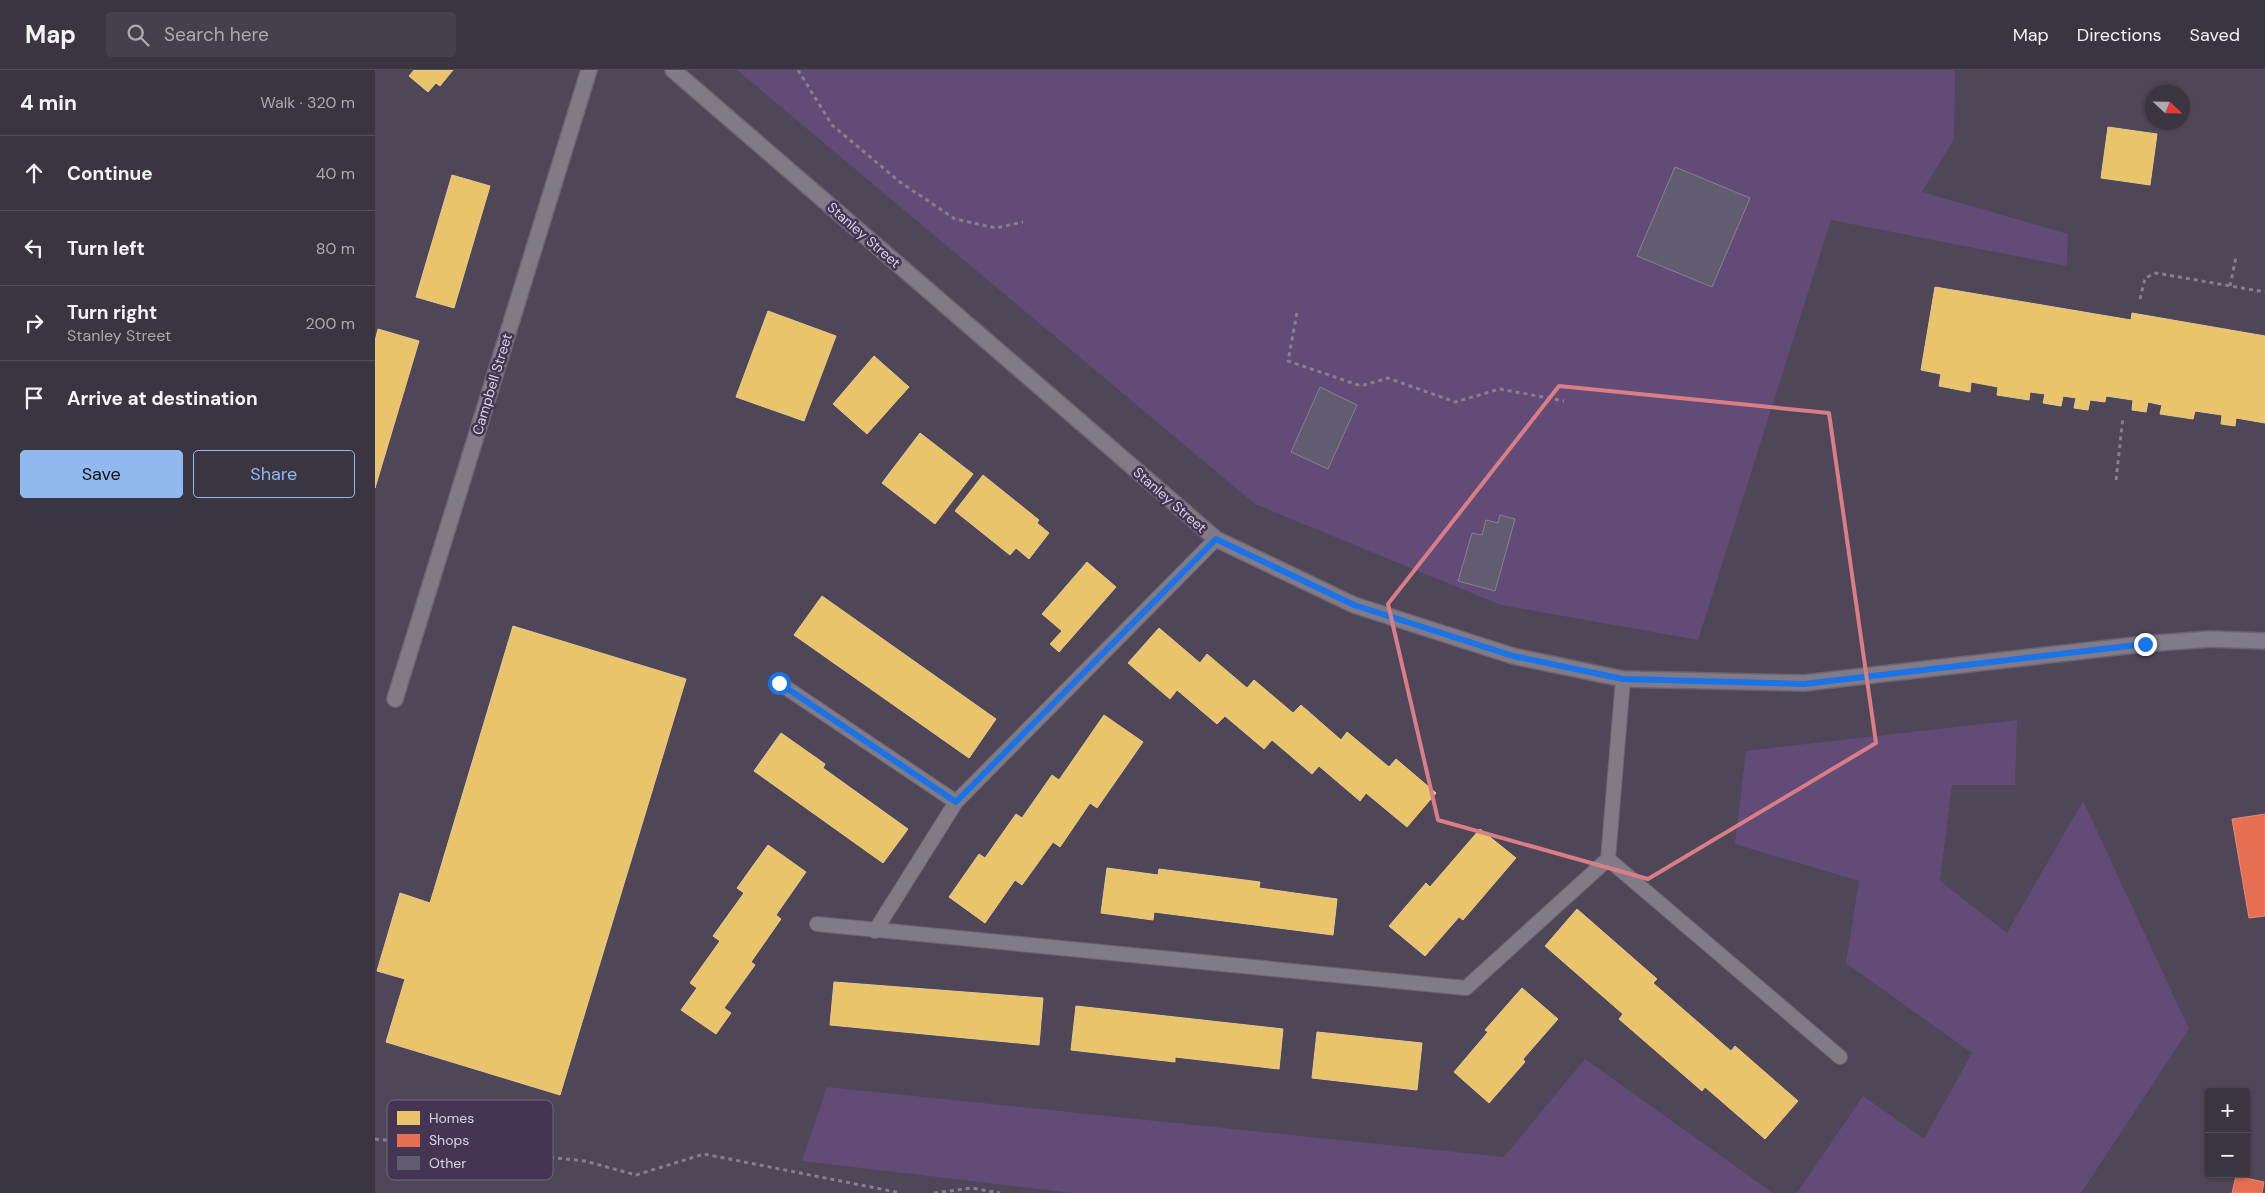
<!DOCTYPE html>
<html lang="en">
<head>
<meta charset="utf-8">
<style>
	body { margin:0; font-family:"DM Sans",sans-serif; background:#463f4c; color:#f1f3f6 }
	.controls { position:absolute; right:15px; bottom:15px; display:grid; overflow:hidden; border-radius:5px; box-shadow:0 1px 4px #0004 }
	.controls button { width:45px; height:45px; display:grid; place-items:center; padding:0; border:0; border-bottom:1px solid #544f5a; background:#3b3441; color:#f1f3f6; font:25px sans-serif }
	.compass { position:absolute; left:1770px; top:15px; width:45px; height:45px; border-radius:50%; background:#3b3441; box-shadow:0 1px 4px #0004; rotate:112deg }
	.stop { position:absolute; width:15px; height:15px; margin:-11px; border:4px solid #1a73e8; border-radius:50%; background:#fff }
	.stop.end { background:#1a73e8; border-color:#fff; box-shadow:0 1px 5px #0008 }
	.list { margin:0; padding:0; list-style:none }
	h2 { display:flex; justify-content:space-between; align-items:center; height:65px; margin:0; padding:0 20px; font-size:21px }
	h2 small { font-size:16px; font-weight:400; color:#acaab1 }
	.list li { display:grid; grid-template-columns:32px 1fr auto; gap:15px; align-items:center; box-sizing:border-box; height:75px; padding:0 20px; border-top:1px solid #544f5a }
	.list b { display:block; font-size:19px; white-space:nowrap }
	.list p { margin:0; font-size:16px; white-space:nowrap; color:#acaab1 }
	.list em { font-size:16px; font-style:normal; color:#acaab1 }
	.actions { display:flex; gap:10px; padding:15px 20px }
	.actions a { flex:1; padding:11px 0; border:1px solid #90b9f0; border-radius:5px; text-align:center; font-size:18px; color:#90b9f0 }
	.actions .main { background:#90b9f0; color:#111 }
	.icon { flex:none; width:28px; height:28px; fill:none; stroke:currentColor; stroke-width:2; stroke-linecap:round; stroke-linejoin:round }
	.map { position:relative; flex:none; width:1890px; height:1123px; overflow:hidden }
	header { display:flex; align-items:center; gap:30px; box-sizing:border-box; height:70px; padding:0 25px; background:#3b3441; border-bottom:1px solid #544f5a }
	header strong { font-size:24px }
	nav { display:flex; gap:28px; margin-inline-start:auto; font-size:18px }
	.search { width:350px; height:45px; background:#463f4c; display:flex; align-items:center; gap:12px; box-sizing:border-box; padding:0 18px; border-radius:5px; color:#acaab1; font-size:19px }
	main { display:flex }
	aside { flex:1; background:#3b3441 }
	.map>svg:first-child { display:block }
	.green { fill:#624c77 }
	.homes { fill:#e9c46a; stroke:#e5c98f }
	.shops { fill:#e76f51; stroke:#e48d7d }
	.building { fill:#625c70; stroke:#878291 }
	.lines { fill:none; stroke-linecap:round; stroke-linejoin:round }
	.lane-casing { stroke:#6c6473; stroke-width:16 }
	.street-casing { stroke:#6c6473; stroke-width:18 }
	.secondary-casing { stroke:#6c6473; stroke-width:18 }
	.path { stroke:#85808c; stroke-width:3; stroke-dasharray:4 4; stroke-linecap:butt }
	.lane { stroke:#817b87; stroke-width:14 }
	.street { stroke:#817b87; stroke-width:15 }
	.secondary { stroke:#817b87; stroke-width:15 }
	.route { stroke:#1a73e8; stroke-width:6 }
	.marked { fill:none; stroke:#d97e86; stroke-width:4; stroke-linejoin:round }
	.labels { text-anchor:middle; stroke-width:5; stroke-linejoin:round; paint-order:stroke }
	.street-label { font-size:14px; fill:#dcd4e5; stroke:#443652 }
	.key { fill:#443652; stroke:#72657e; stroke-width:1 }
	.key-label { font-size:14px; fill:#dcd4e5 }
</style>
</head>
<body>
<header>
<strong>Map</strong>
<div class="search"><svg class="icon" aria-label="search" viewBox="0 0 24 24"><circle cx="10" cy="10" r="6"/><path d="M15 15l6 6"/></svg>Search here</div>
<nav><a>Map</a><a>Directions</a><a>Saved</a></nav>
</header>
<main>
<aside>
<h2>4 min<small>Walk · 320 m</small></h2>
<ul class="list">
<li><svg class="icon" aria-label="ahead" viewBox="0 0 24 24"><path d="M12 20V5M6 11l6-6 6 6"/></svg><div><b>Continue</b></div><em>40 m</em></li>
<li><svg class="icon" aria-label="left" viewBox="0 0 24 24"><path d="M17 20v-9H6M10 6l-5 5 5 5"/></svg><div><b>Turn left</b></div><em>80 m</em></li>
<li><svg class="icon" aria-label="right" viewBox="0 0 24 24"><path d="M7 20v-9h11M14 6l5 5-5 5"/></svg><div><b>Turn right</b><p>Stanley Street</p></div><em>200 m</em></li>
<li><svg class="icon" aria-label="arrive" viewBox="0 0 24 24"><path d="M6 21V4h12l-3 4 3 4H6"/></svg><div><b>Arrive at destination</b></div></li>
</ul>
<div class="actions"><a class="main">Save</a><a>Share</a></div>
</aside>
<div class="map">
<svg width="1890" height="1123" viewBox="0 0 1890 1123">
	<rect width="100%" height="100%" fill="#4f4657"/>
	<!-- green -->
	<path class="green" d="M362 0H1580L1579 69 1547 122 1693 164 1692 196 1456 150 1323 570 1126 535 880 434Z
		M1642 650 1640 715H1577L1565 811 1632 863 1708 731 1814 959 1706 1123H1422L1488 1026 1549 1069 1597 983 1471 893 1484 811 1360 774 1371 681Z
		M1210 989 1398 1123H697L427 1091 452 1017 1129 1087Z"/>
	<!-- homes -->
	<path class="homes" d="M39 0H78L65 16 61 13 53 22 34 6Z
		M1733 57 1782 64 1775 115 1726 108Z
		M77 105 115 116 79 238 41 227Z
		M1560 217 1756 250 1757 243 1890 266V353L1861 348 1860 356 1846 354 1847 345 1820 341 1818 349 1785 344 1787 335 1773 332 1771 342 1757 340 1758 330 1731 326 1730 332 1715 330 1713 340 1699 338 1701 328 1688 326 1686 336 1668 333 1670 324 1655 322 1654 330 1622 325 1623 317 1596 312 1595 322 1564 316 1566 304 1546 300Z
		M393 241 461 266 429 351 361 327Z
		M3 259 44 271 0 418V271Z
		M499 286 534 317 492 364 458 334Z
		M545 363 598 404 560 454 507 413Z
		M608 405 664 450 662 453 674 463 654 489 641 478 635 485 580 441Z
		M712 492 741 517 684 582 675 574 687 561 667 544Z
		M447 526 621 649 594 688 419 565Z
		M138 556 311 609 185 1025 11 972 30 909 2 901 25 823 55 833Z
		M784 558 825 593 832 584 872 618 879 610 918 643 926 635 966 670 972 662 1014 697 1021 689 1061 723 1032 757 991 723 985 731 944 696 937 704 897 670 889 679 850 646 842 654 802 620 795 629 753 593Z
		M729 645 768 672 722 738 715 733 685 777 678 772 647 815 640 810 610 853 574 827 604 784 610 788 641 744 647 748 677 705 684 710Z
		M406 663 450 694 448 698 533 759 508 793 379 701Z
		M1105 759 1141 788 1088 850 1084 847 1050 886 1014 856 1051 813 1055 817Z
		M393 775 431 802 401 845 406 849 376 892 380 895 349 938 356 943 341 964 306 940 322 918 315 913 345 871 338 866 369 823 362 818Z
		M732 798 783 805 784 799 885 812 884 818 962 829 958 865 779 842 778 850 726 843Z
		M1202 839 1282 909 1278 913 1356 981 1360 976 1423 1031 1390 1069 1330 1017 1327 1021 1244 949 1248 944 1170 876Z
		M459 912 668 928 664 975 455 955Z
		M1147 918 1183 949 1148 989 1150 992 1114 1033 1079 1002 1113 962 1110 960Z
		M701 936 908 959 904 999 800 987V992L696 980Z
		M942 962 1047 973 1042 1020 937 1008Z"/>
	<!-- shops -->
	<path class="shops" d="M1890 744V846L1874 848 1857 749Z
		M1861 1106 1889 1112 1887 1123H1857Z"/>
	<!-- building -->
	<path class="building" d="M1300 97 1375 128 1337 217 1262 186Z
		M945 317 982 335 953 399 916 382Z
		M1125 445 1140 449 1120 521 1083 511 1097 463 1107 465 1111 450 1123 453Z"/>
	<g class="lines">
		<!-- lane casing -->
		<g class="lane-casing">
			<path id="lane" d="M404 613 581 732
				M1233 789 1465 987
				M442 854 1091 918 1233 789 1248 609
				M500 861 581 732 841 469"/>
		</g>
		<!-- street casing -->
		<g class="street-casing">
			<path id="street" d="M20 629 214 0"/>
		</g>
		<!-- secondary casing -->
		<g class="secondary-casing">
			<path id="secondary" d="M298 0 841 469 979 535 1138 586 1248 609 1429 613 1769 574 1835 569 1890 571"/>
		</g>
		<!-- path -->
		<path class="path" d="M423 0 457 55 525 112 580 149 621 158 648 152
			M1855 216 1861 187
			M1765 229 1770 208 1781 203 1890 222
			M922 243 913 291 986 316 1013 308 1080 332 1125 319 1189 331
			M1741 410 1748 347
			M0 1069 210 1091 261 1105 329 1084 526 1123
			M559 1123 597 1118 625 1123"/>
		<!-- lane -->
		<use href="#lane" class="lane"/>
		<!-- street -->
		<use href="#street" class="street"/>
		<!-- secondary -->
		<use href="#secondary" class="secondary"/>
	</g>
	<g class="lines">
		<!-- route -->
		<path class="route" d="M404 613 581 732 841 469 979 535 1138 586 1248 609 1429 614 1770 574"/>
	</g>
	<!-- marked area -->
	<path class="marked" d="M1184 316 1454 343 1501 673 1273 809 1063 750 1013 534Z"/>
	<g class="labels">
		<!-- street labels -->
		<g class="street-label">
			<text transform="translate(489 165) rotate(41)" y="5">Stanley Street</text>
			<text transform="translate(117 314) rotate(-73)" y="5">Campbell Street</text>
			<text transform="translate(795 430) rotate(41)" y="5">Stanley Street</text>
		</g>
	</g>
	<!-- legend -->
	<rect x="12" y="1030" width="166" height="80" rx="8" class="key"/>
	<rect x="22" y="1041" width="23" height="14" fill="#e9c46a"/>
	<rect x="22" y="1064" width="23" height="13" fill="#e76f51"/>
	<rect x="22" y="1086" width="23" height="14" fill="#625c70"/>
	<g class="key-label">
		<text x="54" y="1053">Homes</text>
		<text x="54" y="1075">Shops</text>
		<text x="54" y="1098">Other</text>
	</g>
</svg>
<div class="controls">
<button>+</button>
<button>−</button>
</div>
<svg class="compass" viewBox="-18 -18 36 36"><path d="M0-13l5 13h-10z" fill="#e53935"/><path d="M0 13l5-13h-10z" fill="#acaab1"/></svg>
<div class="stop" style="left:404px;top:613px"></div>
<div class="stop end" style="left:1770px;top:574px"></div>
</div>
</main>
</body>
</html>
